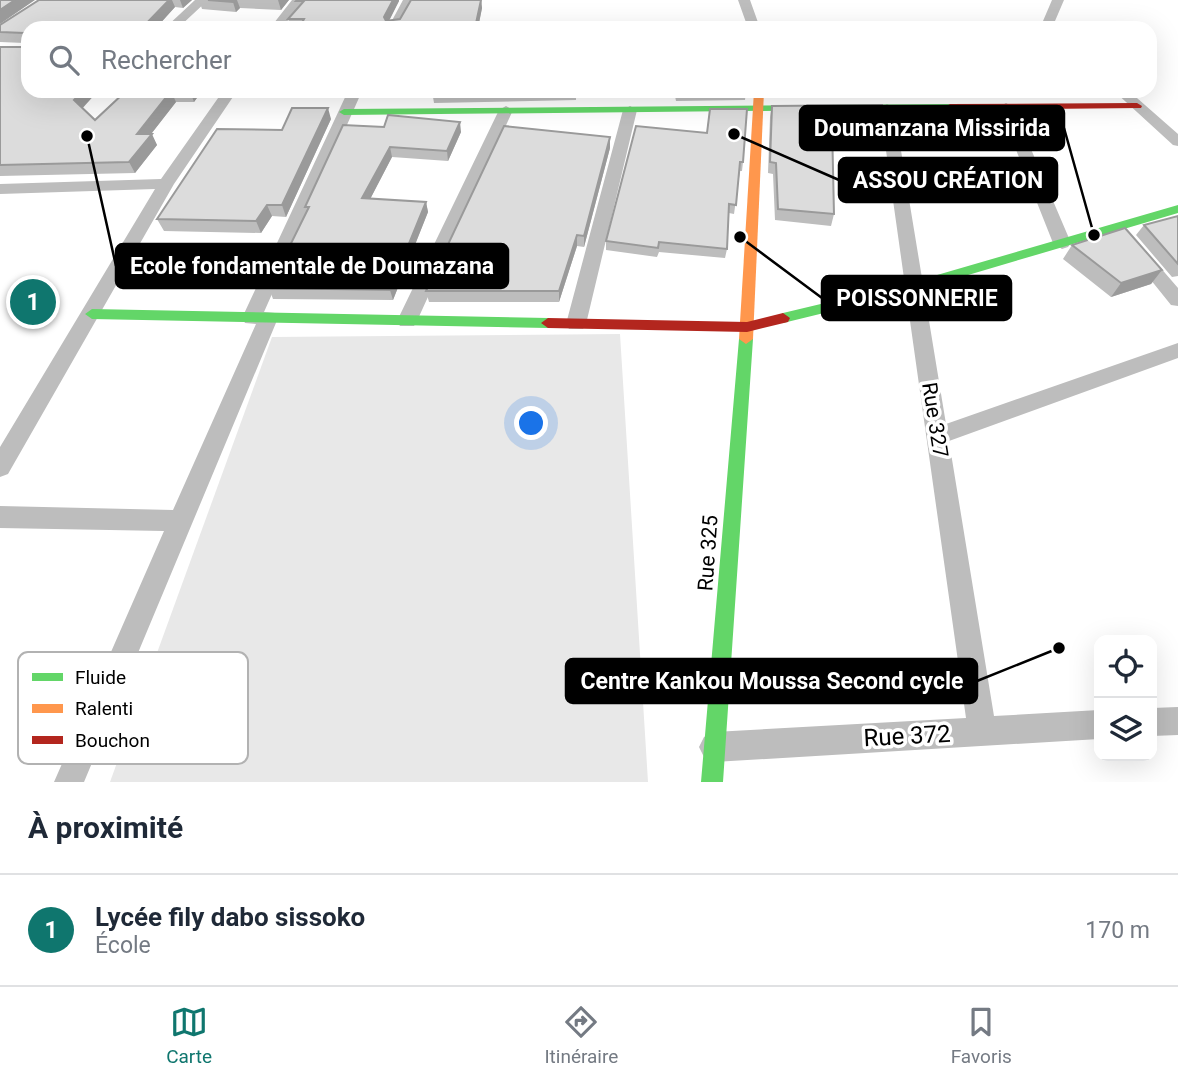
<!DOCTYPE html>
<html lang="fr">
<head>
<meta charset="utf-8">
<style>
	body { margin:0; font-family:Roboto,sans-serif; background:#f6f6f7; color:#1f2937 }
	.controls { position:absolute; right:21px; bottom:21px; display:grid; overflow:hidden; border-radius:14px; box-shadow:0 7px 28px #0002 }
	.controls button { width:63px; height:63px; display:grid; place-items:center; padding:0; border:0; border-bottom:2px solid #e0e1e3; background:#fff; color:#1f2937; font:35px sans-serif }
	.you { position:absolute; left:532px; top:424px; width:24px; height:24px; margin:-18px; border:5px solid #fff; border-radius:50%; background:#1a73e8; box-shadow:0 0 0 10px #1a73e833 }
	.badge { display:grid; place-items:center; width:46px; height:46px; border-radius:50%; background:#0f766e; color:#fff; font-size:23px; font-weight:700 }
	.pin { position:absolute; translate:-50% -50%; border:4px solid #fff; box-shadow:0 2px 7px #0006 }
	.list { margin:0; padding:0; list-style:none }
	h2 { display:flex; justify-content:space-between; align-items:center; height:91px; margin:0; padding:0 28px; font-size:30px }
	h2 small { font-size:23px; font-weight:400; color:#747a83 }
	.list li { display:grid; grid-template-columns:46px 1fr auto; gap:21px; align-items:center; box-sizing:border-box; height:112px; padding:0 28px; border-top:2px solid #e0e1e3 }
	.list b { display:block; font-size:26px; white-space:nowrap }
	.list p { margin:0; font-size:23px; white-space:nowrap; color:#747a83 }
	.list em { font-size:23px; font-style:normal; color:#747a83 }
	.icon { flex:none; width:38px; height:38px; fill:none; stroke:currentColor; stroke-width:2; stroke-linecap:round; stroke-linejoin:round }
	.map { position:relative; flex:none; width:1178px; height:782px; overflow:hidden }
	.search { position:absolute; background:#fff; box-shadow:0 7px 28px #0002; left:21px; right:21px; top:21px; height:77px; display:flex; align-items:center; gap:18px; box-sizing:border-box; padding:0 24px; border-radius:21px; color:#747a83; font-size:26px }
	.sheet { height:203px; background:#fff }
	nav { display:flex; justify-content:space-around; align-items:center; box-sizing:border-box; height:98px; border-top:2px solid #e0e1e3; background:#fff; font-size:19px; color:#747a83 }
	nav a { display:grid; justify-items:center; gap:4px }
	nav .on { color:#0f766e }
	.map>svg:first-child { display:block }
	.green { fill:#e8e8e8 }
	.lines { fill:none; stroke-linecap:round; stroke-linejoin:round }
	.street { fill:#bdbdbd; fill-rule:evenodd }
	.fast { fill:#63d668; fill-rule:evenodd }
	.slow { fill:#ff974d; fill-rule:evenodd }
	.jam { fill:#b3261e; fill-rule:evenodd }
	.wall { fill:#bdbdbd }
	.shaded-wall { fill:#9a9a9a }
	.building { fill:#dcdcdc; stroke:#9a9a9a; stroke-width:2 }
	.labels { text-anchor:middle; stroke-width:7; stroke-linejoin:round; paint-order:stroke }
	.street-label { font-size:21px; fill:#000; stroke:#fff }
	.near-street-label { font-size:24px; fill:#000; stroke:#fff }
	.key { fill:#fff; stroke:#b2b2b2; stroke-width:2 }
	.key-label { font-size:19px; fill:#000 }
	.leader { fill:none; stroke:#000; stroke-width:2.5 }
	.callout-dot { fill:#000; stroke:#fff; stroke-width:2.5 }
	.callout { fill:#000; stroke:#000; stroke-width:2.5 }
	.callout-label { font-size:23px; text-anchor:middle; font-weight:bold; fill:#fff }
</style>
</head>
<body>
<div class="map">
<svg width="1178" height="782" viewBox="0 0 1178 782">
	<rect width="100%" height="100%" fill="#fff"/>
	<!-- green -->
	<path class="green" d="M620 334 648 782H110L272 337Z"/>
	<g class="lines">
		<!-- street -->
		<path class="street" d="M195 0H208L178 28H165Z
			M292 0H304L282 28H270Z
			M403 0H415L400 28H388Z
			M738 0H750L760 28H748Z
			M1052 0H1064L1052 28H1040Z
			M223 91H237L174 184 8 474 0 477V447L155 189 0 194V184L161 179Z
			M348 91H362L264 312 275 313 278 318 84 782H54L164 531 0 528V506L173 510 256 324 245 323 242 318Z
			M1114 91H1129L1178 134V146L1173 145Z
			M1006 103 1013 107 1071 243 1068 247 1062 249 1053 243 999 107Z
			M887 104 894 108 946 424 1178 343V358L949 441 994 716 1099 710V739L714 762 704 757 699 747 704 737 714 732 966 718 880 108Z
			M506 106 513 110 417 321 414 326H400L397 321 499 110Z
			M630 106 637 110 586 324 583 329H569L566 324 623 110Z
			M1140 249 1146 251 1178 288V306L1171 305 1134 259 1131 255Z
			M1178 707V735L1152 736V708Z"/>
		<!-- fast -->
		<path class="fast" d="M950 104 955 107 954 109 344 115 339 112 344 109Z
			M1178 205V213L914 291 783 323 776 318 783 313 913 282Z
			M92 309 548 318 555 323 548 328 92 319 85 314Z
			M746 334 753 339 723 782H701L739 339Z"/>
		<!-- slow -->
		<path class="slow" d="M754 91H764L753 339 746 344 739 339Z"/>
		<!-- jam -->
		<path class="jam" d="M1137 103 1142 106 1141 108 950 110 945 107 950 104Z
			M783 313 790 318 788 322 747 332 548 328 541 323 548 318 747 322Z"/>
	</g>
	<!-- wall -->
	<path class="wall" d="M39 0H192L183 8 175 7 156 28H28L82 108 95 120 126 91H202L194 102H176L151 134 157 145 135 173 0 176V47H22L25 45V43L0 42V25Z
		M199 0H289L281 10 240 8 236 12 202 9Z
		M481 0 482 8 478 28H291L288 19 298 8 296 1H399L389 20 400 19Z
		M432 91H576V100L434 103Z
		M674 91H746L745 100 676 101Z
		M772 106 884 129 881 140 832 136 834 214 831 226 775 220 773 174 768 173 770 117Z
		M901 107 961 123 957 133 930 132 929 134 901 133 898 116Z
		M331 119 286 217 272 216 261 233 164 231 157 219 282 130Z
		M343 125 461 132 448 161 392 157 370 199 426 202 428 212 393 300 273 299 269 288 307 211 305 207Z
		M636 126 743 162 742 171H740L734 214 729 213 727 249 725 258 659 252 657 257 606 250V241Z
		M610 137V148L584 247 577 246 559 302H429L426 291Z
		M1178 216V276L1172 277 1136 235 1144 225Z
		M1072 245 1162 270 1151 284 1111 297 1063 259Z"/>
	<!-- shaded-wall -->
	<path class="shaded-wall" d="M15 0H35L0 24V10Z
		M169 0H172L175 7 156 28H142Z
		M180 0H192L183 8Z
		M235 0H237L240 8 236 12 233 2Z
		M278 0H289L281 10Z
		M393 0H399V1L386 27 384 17Z
		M481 0 482 8 478 28H475Z
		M83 91H98L80 111 74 100Z
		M171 91 176 102 148 138 152 134 157 145 135 173 129 162 137 134Z
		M190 91H202L194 102Z
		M328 108 331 119 286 217 282 205Z
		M460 122 461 132 448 161 447 151Z
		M610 137V148L584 247V236Z
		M390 147 392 157 365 209 362 198Z
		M426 202 428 212 393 300 390 290Z
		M267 205 272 216 261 233 256 221Z
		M577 235V246L559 302V291Z
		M1162 270 1151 284 1111 297 1121 283Z"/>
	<!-- building -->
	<path class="building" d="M0 0H15L0 10Z
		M39 0H169L142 28H28V91H83L74 100 95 120 126 91H190H171L137 134H152L129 162 0 165V47H22L25 45 24 33 0 32V25Z
		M208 0H235L233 2Z
		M297 0H393L384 17 386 21 400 19 411 0H481L475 28H299L304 19H288L304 1H296Z
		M432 91H510L432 92Z
		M676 91H746L676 92Z
		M882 105 884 129 832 124 834 214 778 209 776 163 770 162 772 106Z
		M953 106 961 123 931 122 932 125 904 124 901 107Z
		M292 108H328L282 205H267L256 221 157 219 217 129 282 130Z
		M710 109H747L743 162H740L736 205 729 204 727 249 659 242 658 248 606 241 636 126 707 133Z
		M388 115 460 122 447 151 390 147 362 198 426 202 390 290 269 288 309 207H305L343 125 384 127Z
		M504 126 610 137 584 236 577 235 559 291H426Z
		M1178 216V264L1144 225Z
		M1125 228 1162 270 1121 283 1072 245Z"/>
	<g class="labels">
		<!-- street labels -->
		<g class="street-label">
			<text transform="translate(935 420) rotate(81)" y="7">Rue 327</text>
			<text transform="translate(708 553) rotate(-86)" y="7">Rue 325</text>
		</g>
		<!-- near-street labels -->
		<g class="near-street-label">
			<text transform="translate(907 736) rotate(-3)" y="8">Rue 372</text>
		</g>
	</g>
	<!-- legend -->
	<rect x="18" y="652" width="230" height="112" rx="10" class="key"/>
	<rect x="32" y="673" width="31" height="8" fill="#63d668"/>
	<rect x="32" y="704" width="31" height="9" fill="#ff974d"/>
	<rect x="32" y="736" width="31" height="8" fill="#b3261e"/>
	<g class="key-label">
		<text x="75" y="684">Fluide</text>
		<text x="75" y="715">Ralenti</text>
		<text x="75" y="747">Bouchon</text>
	</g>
	<!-- callouts -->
	<path class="leader" d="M1094 235L1064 128M734 134L839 180M87 136L116 266M740 237L822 298M1059 648L977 681"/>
	<g class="callout-dot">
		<circle cx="1094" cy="235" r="7"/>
		<circle cx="734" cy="134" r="7"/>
		<circle cx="87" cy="136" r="7"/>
		<circle cx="740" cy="237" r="7"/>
		<circle cx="1059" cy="648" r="7"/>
	</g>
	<g class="callout">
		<rect x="800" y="106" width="264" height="44" rx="7"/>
		<rect x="839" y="158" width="218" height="44" rx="7"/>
		<rect x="116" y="244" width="392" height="44" rx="7"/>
		<rect x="822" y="276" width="189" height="44" rx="7"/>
		<rect x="566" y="659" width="411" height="44" rx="7"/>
	</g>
	<g class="callout-label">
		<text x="932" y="136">Doumanzana Missirida</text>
		<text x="948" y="188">ASSOU CRÉATION</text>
		<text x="312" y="274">Ecole fondamentale de Doumazana</text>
		<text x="917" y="306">POISSONNERIE</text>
		<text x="772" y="689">Centre Kankou Moussa Second cycle</text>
	</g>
</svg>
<div class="controls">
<button><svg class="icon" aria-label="locate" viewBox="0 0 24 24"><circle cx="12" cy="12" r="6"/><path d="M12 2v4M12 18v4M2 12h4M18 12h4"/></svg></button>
<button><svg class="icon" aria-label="layers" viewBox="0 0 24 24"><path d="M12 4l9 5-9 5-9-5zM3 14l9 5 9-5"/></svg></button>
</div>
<div class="you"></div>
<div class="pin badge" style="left:33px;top:302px">1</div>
<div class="search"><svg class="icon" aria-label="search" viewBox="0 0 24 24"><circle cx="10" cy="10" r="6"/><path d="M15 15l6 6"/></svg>Rechercher</div>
</div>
<section class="sheet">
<h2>À proximité<small></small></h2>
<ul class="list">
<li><span class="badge">1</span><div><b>Lycée fily dabo sissoko</b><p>École</p></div><em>170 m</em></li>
</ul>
</section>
<nav>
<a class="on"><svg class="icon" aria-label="map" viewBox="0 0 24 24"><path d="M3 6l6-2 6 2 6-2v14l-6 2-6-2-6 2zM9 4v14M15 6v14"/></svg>Carte</a>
<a><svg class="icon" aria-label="directions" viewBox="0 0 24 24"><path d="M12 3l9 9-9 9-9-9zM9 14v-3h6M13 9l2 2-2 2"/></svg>Itinéraire</a>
<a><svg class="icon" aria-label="saved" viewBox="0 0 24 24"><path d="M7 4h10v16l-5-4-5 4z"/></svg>Favoris</a>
</nav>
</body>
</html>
